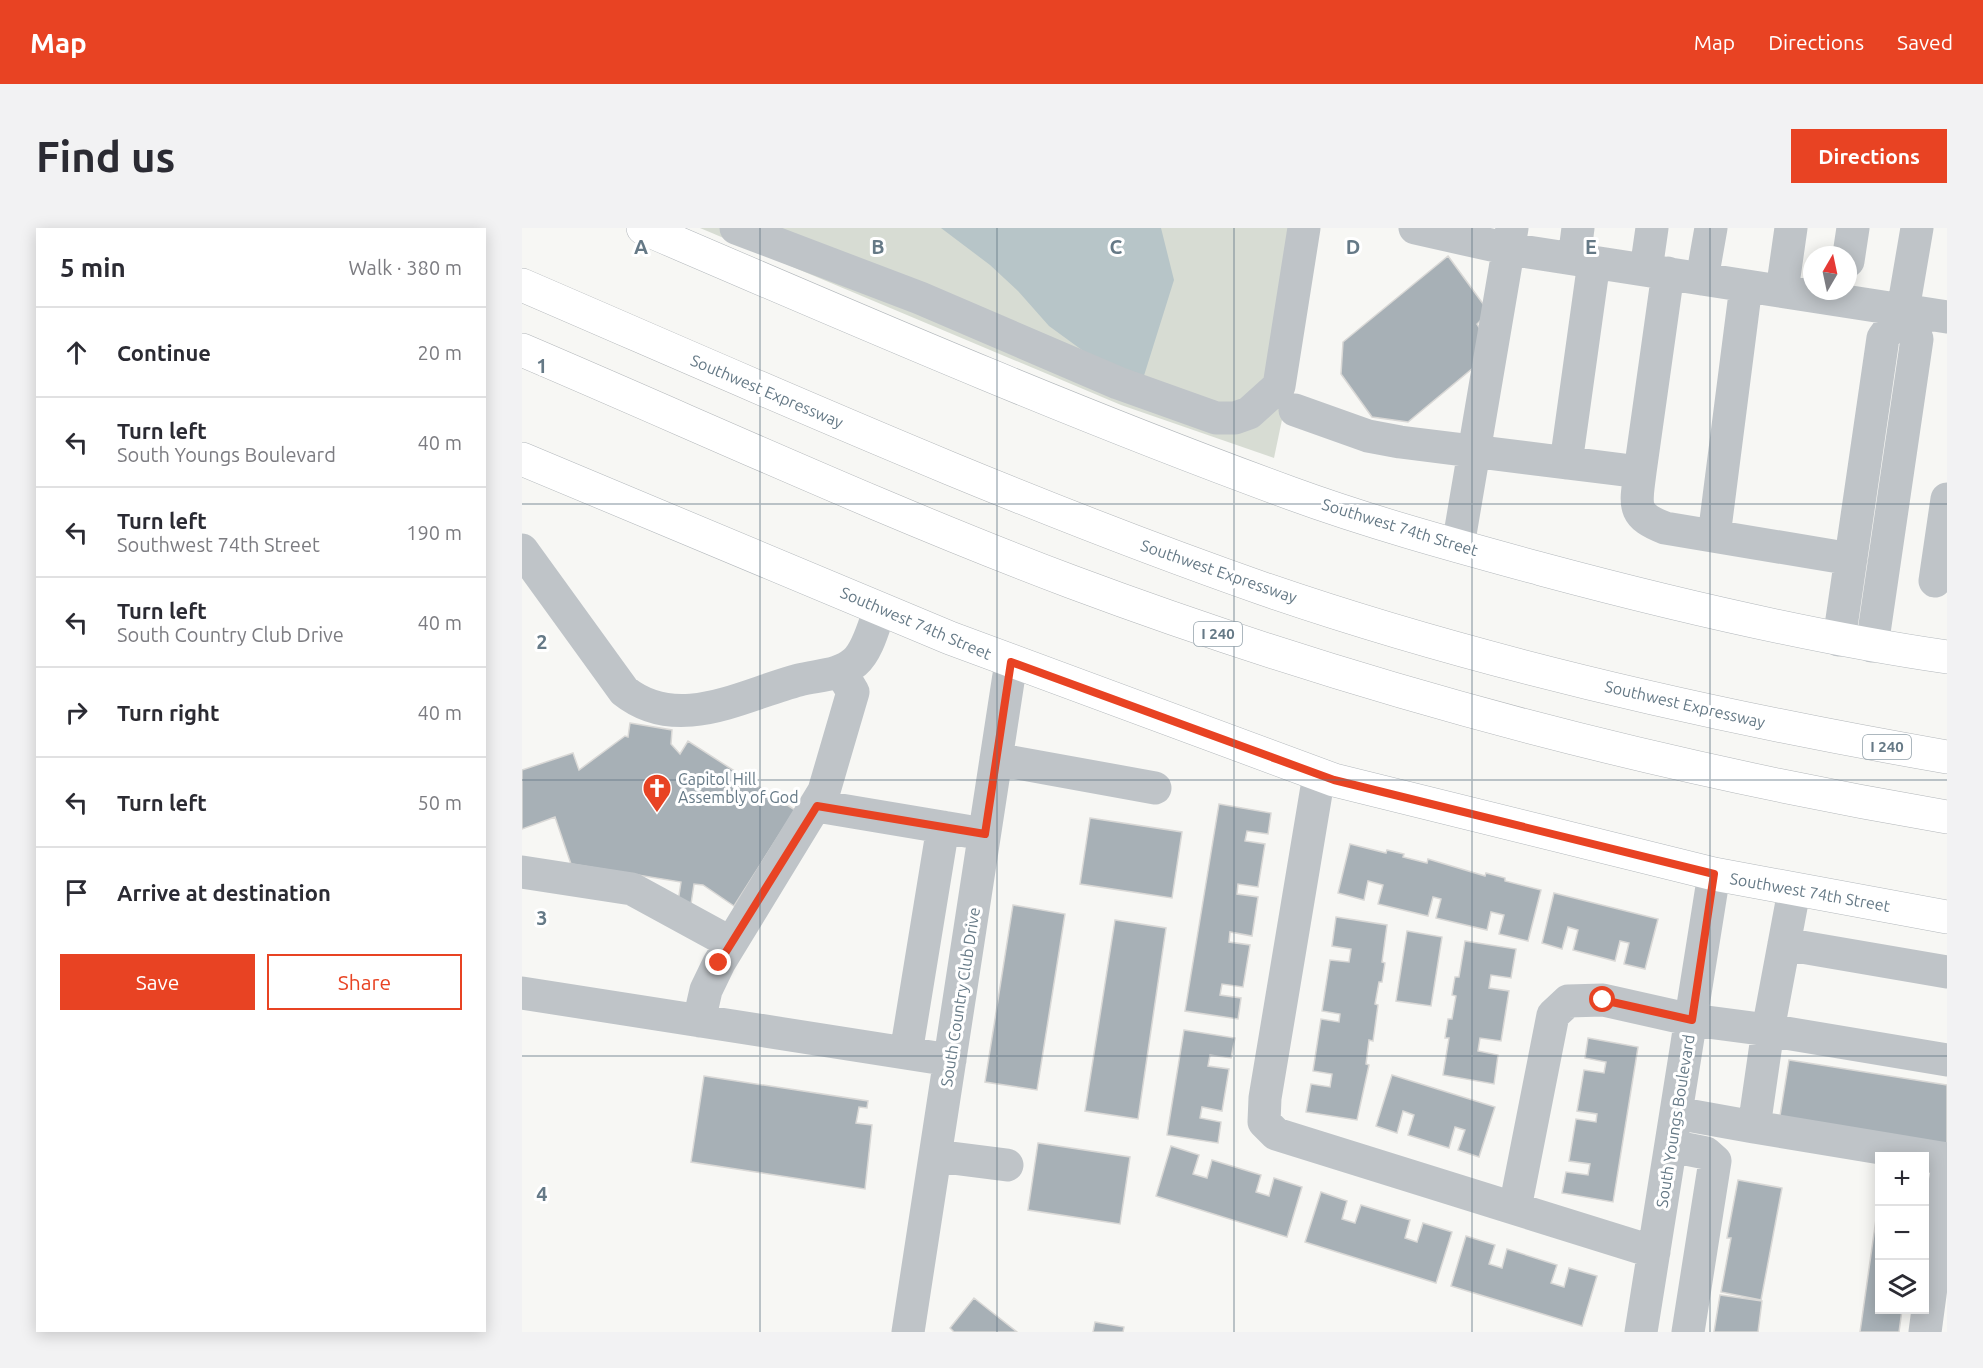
<!DOCTYPE html>
<html lang="en">
<head>
<meta charset="utf-8">
<style>
	body { margin:0; font-family:Ubuntu,sans-serif; background:#f2f2f3; color:#2b2b33 }
	.controls { position:absolute; right:18px; bottom:18px; display:grid; overflow:hidden; border-radius:0px; box-shadow:0 3px 15px #0003 }
	.controls button { width:54px; height:54px; display:grid; place-items:center; padding:0; border:0; border-bottom:2px solid #e1e1e2; background:#fff; color:#2b2b33; font:30px sans-serif }
	.compass { position:absolute; left:1281px; top:18px; width:54px; height:54px; border-radius:50%; background:#fff; box-shadow:0 3px 15px #0003; rotate:9deg }
	.stop { position:absolute; width:18px; height:18px; margin:-14px; border:4px solid #e84323; border-radius:50%; background:#fff }
	.stop.end { background:#e84323; border-color:#fff; box-shadow:0 2px 6px #0008 }
	.list { margin:0; padding:0; list-style:none }
	h2 { display:flex; justify-content:space-between; align-items:center; height:78px; margin:0; padding:0 24px; font-size:26px }
	h2 small { font-size:20px; font-weight:400; color:#7c7c81 }
	.list li { display:grid; grid-template-columns:39px 1fr auto; gap:18px; align-items:center; box-sizing:border-box; height:90px; padding:0 24px; border-top:2px solid #e1e1e2 }
	.list b { display:block; font-size:22px; white-space:nowrap }
	.list p { margin:0; font-size:20px; white-space:nowrap; color:#7c7c81 }
	.list em { font-size:20px; font-style:normal; color:#7c7c81 }
	.actions { display:flex; gap:12px; padding:18px 24px }
	.actions a { flex:1; padding:14px 0; border:2px solid #e84323; border-radius:0px; text-align:center; font-size:21px; color:#e84323 }
	.actions .main { background:#e84323; color:#fff }
	.icon { flex:none; width:33px; height:33px; fill:none; stroke:currentColor; stroke-width:2; stroke-linecap:round; stroke-linejoin:round }
	.map { position:relative; flex:none; width:1425px; height:1104px; overflow:hidden; border-radius:0px }
	header { display:flex; align-items:center; gap:36px; box-sizing:border-box; height:84px; padding:0 30px; background:#e84323; color:#fff }
	header strong { font-size:28px }
	nav { display:flex; gap:33px; margin-inline-start:auto; font-size:21px }
	.intro { display:flex; align-items:center; justify-content:space-between; box-sizing:border-box; height:144px; padding:0 36px }
	h1 { margin:0; font-size:42px }
	.button { padding:15px 27px; border-radius:0px; background:#e84323; color:#fff; font-size:21px; font-weight:700 }
	main { display:flex; gap:36px; padding:0 36px }
	aside { flex:1; background:#fff; border-radius:0px; box-shadow:0 3px 15px #0003 }
	.map>svg:first-child { display:block }
	.green { fill:#d7dcd3 }
	.water { fill:#b7c5c8 }
	.building { fill:#a7b0b6; stroke:#d9d8d6; stroke-width:1.5 }
	.lines { fill:none; stroke-linecap:round; stroke-linejoin:round }
	.major-casing { stroke:#b3b8bc; stroke-width:34 }
	.highway-casing { stroke:#b3b7ba; stroke-width:34 }
	.minor { stroke:#bfc4c8; stroke-width:33 }
	.major { stroke:#fff; stroke-width:33 }
	.highway { stroke:#fff; stroke-width:33 }
	.route { stroke:#e84323; stroke-width:8 }
	.grid { fill:none; stroke:#657986; stroke-width:1.5; stroke-opacity:0.55 }
	.labels { text-anchor:middle; stroke-width:6; stroke-linejoin:round; paint-order:stroke }
	.shield { fill:#fff; stroke:#93a1aa; stroke-width:1.5 }
	.shield-label { font-size:15px; font-weight:bold; fill:#657986 }
	.street-label { font-size:16px; fill:#657986; stroke:#fff }
	.poi-label { font-size:16px; fill:#657986; stroke:#fff; text-anchor:start }
	.grid-label { font-size:20px; text-anchor:middle; font-weight:bold; fill:#657986; stroke:#fff; stroke-width:6; stroke-linejoin:round; paint-order:stroke }
</style>
</head>
<body>
<header>
<strong>Map</strong>
<nav><a>Map</a><a>Directions</a><a>Saved</a></nav>
</header>
<div class="intro"><h1>Find us</h1><a class="button">Directions</a></div>
<main>
<aside>
<h2>5 min<small>Walk · 380 m</small></h2>
<ul class="list">
<li><svg class="icon" aria-label="ahead" viewBox="0 0 24 24"><path d="M12 20V5M6 11l6-6 6 6"/></svg><div><b>Continue</b></div><em>20 m</em></li>
<li><svg class="icon" aria-label="left" viewBox="0 0 24 24"><path d="M17 20v-9H6M10 6l-5 5 5 5"/></svg><div><b>Turn left</b><p>South Youngs Boulevard</p></div><em>40 m</em></li>
<li><svg class="icon" aria-label="left" viewBox="0 0 24 24"><path d="M17 20v-9H6M10 6l-5 5 5 5"/></svg><div><b>Turn left</b><p>Southwest 74th Street</p></div><em>190 m</em></li>
<li><svg class="icon" aria-label="left" viewBox="0 0 24 24"><path d="M17 20v-9H6M10 6l-5 5 5 5"/></svg><div><b>Turn left</b><p>South Country Club Drive</p></div><em>40 m</em></li>
<li><svg class="icon" aria-label="right" viewBox="0 0 24 24"><path d="M7 20v-9h11M14 6l5 5-5 5"/></svg><div><b>Turn right</b></div><em>40 m</em></li>
<li><svg class="icon" aria-label="left" viewBox="0 0 24 24"><path d="M17 20v-9H6M10 6l-5 5 5 5"/></svg><div><b>Turn left</b></div><em>50 m</em></li>
<li><svg class="icon" aria-label="arrive" viewBox="0 0 24 24"><path d="M6 21V4h12l-3 4 3 4H6"/></svg><div><b>Arrive at destination</b></div></li>
</ul>
<div class="actions"><a class="main">Save</a><a>Share</a></div>
</aside>
<div class="map">
<svg width="1425" height="1104" viewBox="0 0 1425 1104">
	<rect width="100%" height="100%" fill="#f7f7f4"/>
	<!-- green -->
	<path class="green" d="M178 0H795L781 91 752 230 599 177Z"/>
	<!-- water -->
	<path class="water" d="M419 0H639L652 52 620 154 564 125 527 98 496 63 468 37Z"/>
	<!-- building -->
	<path class="building" d="M926 28 967 84 955 96 966 114 957 135 886 194 850 189 819 146 821 114Z
		M108 495 150 502 149 516 158 526 166 513 273 582 212 678 181 657 172 656 169 676 156 674 159 654 49 636 33 589 0 601V542L51 525 57 542 103 508 106 509Z
		M697 576 749 585 746 606 725 603 723 613 743 616 736 659 716 656 715 666 736 669 730 708 708 704 707 714 728 717 721 759 700 756 698 767 719 770 716 791 663 783Z
		M568 590 660 604 650 670 558 656Z
		M828 616 864 625 865 622 882 626 881 629 905 635 906 631 963 648 964 645 983 650V653L1019 662 1006 713 977 706 982 687 969 684 965 702 914 690 919 671 911 669 906 688 856 676 861 657 846 653 842 672 816 665Z
		M1032 665 1136 691 1123 741 1102 736 1107 715 1098 713 1093 733 1051 722 1056 702 1046 699 1040 721 1020 715Z
		M491 677 543 686 515 862 463 854Z
		M814 689 865 697 860 734 863 735 860 754H857L853 776 856 777 851 813 847 812 844 836 847 837 835 892 784 884 789 856 808 859 810 846 791 843 799 791 817 794 818 786 800 783 808 732 827 734 829 721 810 718Z
		M593 692 644 700 616 891 563 883Z
		M885 703 920 709 909 778 874 773Z
		M943 713 994 721 989 750 969 747 967 760 987 763 979 813 958 810 956 823 976 827 972 856 921 847 927 810H923L926 791H930L934 768 930 767 933 749H937Z
		M662 802 713 810 709 830 688 827 686 838 707 841 700 883 680 879 678 890 699 894 696 915 645 907Z
		M1066 810 1116 819 1091 974 1040 965 1044 944 1066 947 1068 936 1047 933 1054 891 1074 894 1075 886 1055 883 1062 842 1082 845 1084 834 1063 830Z
		M1267 832 1425 857V920L1257 894Z
		M870 847 973 879 957 929 936 922 943 902 933 899 927 920 886 907 892 887 881 883 875 905 854 898Z
		M182 848 346 873 345 880 337 879 334 895 350 897 343 961 169 934Z
		M516 915 608 929 598 996 506 982Z
		M649 918 677 927 671 946 685 950 690 932 739 947 734 964 747 968 752 950 780 959 765 1009 634 968Z
		M1216 952 1260 960 1239 1072 1199 1064 1209 1010H1205Z
		M1358 963V1082H1380L1377 1104H1338Z
		M799 964 825 973 820 991 833 995 839 977 888 992 883 1010 895 1014 901 995 930 1004 914 1055 783 1014Z
		M944 1008 973 1017 967 1036 980 1040 985 1021 1035 1037 1029 1055 1042 1059 1047 1040 1075 1048 1060 1098 929 1058Z
		M1198 1067 1240 1073 1236 1104H1192Z
		M452 1070 495 1104H432L428 1100Z
		M573 1094 602 1099 601 1104H571Z"/>
	<g class="lines">
		<!-- major casing -->
		<g class="major-casing">
			<path id="major" d="M121 0C335 92 549 185 768 265 850 295 935 318 1019 341 1153 377 1288 409 1425 429
				M0 231 428 410 812 552 1192 646 1425 689"/>
		</g>
		<!-- highway casing -->
		<g class="highway-casing">
			<path id="highway" d="M0 57C246 163 490 273 742 361 963 437 1195 489 1425 529
				M0 122C183 200 364 284 550 354 834 460 1127 538 1425 589"/>
		</g>
		<!-- minor -->
		<path class="minor" d="M214 0 398 70 596 155 694 190H713L727 185 757 158 782 0
			M893 0 987 21 1425 89
			M1052 31 1056 0
			M1326 33 1331 0
			M1124 42 1130 0
			M1180 51 1189 0
			M1260 63 1269 0
			M1381 82 1395 0
			M773 182 846 208 878 214 1118 244C1114 277 1109 287 1143 300L1329 331
			M1044 235 1072 34
			M1118 244 1146 45
			M1192 308 1224 58
			M936 318 990 0
			M0 322 102 463C156 506 220 467 277 452 296 447 317 448 333 434 346 423 352 397 358 381
			M1413 353 1425 271
			M1317 412 1361 110 1381 82 1395 111 1350 418
			M474 531 633 560
			M797 547 743 870 742 894 754 906 1132 1024
			M295 578 444 603
			M0 644 110 661 209 715
			M1262 716 1425 744
			M0 765 428 832
			M177 793 184 762 197 735 302 563 331 464 319 444
			M384 825 421 599
			M1154 885 1232 899 1246 802 1425 832
			M1232 899 1425 931
			M1149 918 1184 925 1193 933 1166 1104
			M414 928 485 937
			M993 980 1031 787 1046 773 1081 772 1170 792 1246 802 1272 663
			M386 1104 489 434
			M1119 1104 1192 646
			M1403 1104 1425 941"/>
		<!-- major -->
		<use href="#major" class="major"/>
		<!-- highway -->
		<use href="#highway" class="highway"/>
	</g>
	<g class="lines">
		<!-- route -->
		<path class="route" d="M197 735 295 578 463 606 489 434 812 552 1192 646 1170 792 1081 772"/>
	</g>
	<!-- grid -->
	<path class="grid" d="M238 0V1104M475 0V1104M712 0V1104M950 0V1104M1188 0V1104M0 276H1425M0 552H1425M0 828H1425"/>
	<!-- icons -->
	<defs>
		<g id="church-pin" transform="scale(1.5)"><path d="M0 17L-7.5 6A9.5 9.5 0 1 1 7.5 6Z" fill="#e84323" stroke="#fff"/><path d="M-1.2-6h2.4v3.5h3.3v2.4h-3.3V6h-2.4V-.1h-3.3v-2.4h3.3Z" fill="#fff"/></g>
	</defs>
	<g fill-rule="evenodd">
		<use href="#church-pin" x="135" y="560"/>
	</g>
	<g class="labels">
		<!-- shield labels -->
		<g class="shield">
			<rect x="672" y="394" width="48" height="24" rx="4.5"/>
			<rect x="1341" y="507" width="48" height="24" rx="4.5"/>
		</g>
		<g class="shield-label">
			<text x="696" y="411">I 240</text>
			<text x="1365" y="524">I 240</text>
		</g>
		<!-- street labels -->
		<g class="street-label">
			<text transform="translate(245 163) rotate(23)" y="6">Southwest Expressway</text>
			<text transform="translate(878 299) rotate(17)" y="6">Southwest 74th Street</text>
			<text transform="translate(697 343) rotate(19)" y="6">Southwest Expressway</text>
			<text transform="translate(394 395) rotate(23)" y="6">Southwest 74th Street</text>
			<text transform="translate(1163 476) rotate(13)" y="6">Southwest Expressway</text>
			<text transform="translate(1288 664) rotate(10)" y="6">Southwest 74th Street</text>
			<text transform="translate(438 769) rotate(-81)" y="6">South Country Club Drive</text>
			<text transform="translate(1153 893) rotate(-81)" y="6">South Youngs Boulevard</text>
		</g>
		<!-- poi labels -->
		<g class="poi-label">
			<text x="156" y="557">Capitol Hill<tspan x="156" dy="18">Assembly of God</tspan></text>
		</g>
	</g>
	<g class="grid-label">
		<text x="119" y="26">A</text>
		<text x="356" y="26">B</text>
		<text x="594" y="26">C</text>
		<text x="831" y="26">D</text>
		<text x="1069" y="26">E</text>
		<text x="20" y="145">1</text>
		<text x="20" y="421">2</text>
		<text x="20" y="697">3</text>
		<text x="20" y="973">4</text>
	</g>
</svg>
<div class="controls">
<button>+</button>
<button>−</button>
<button><svg class="icon" aria-label="layers" viewBox="0 0 24 24"><path d="M12 4l9 5-9 5-9-5zM3 14l9 5 9-5"/></svg></button>
</div>
<svg class="compass" viewBox="-18 -18 36 36"><path d="M0-13l5 13h-10z" fill="#e53935"/><path d="M0 13l5-13h-10z" fill="#7c7c81"/></svg>
<div class="stop" style="left:1081px;top:772px"></div>
<div class="stop end" style="left:197px;top:735px"></div>
</div>
</main>
</body>
</html>
